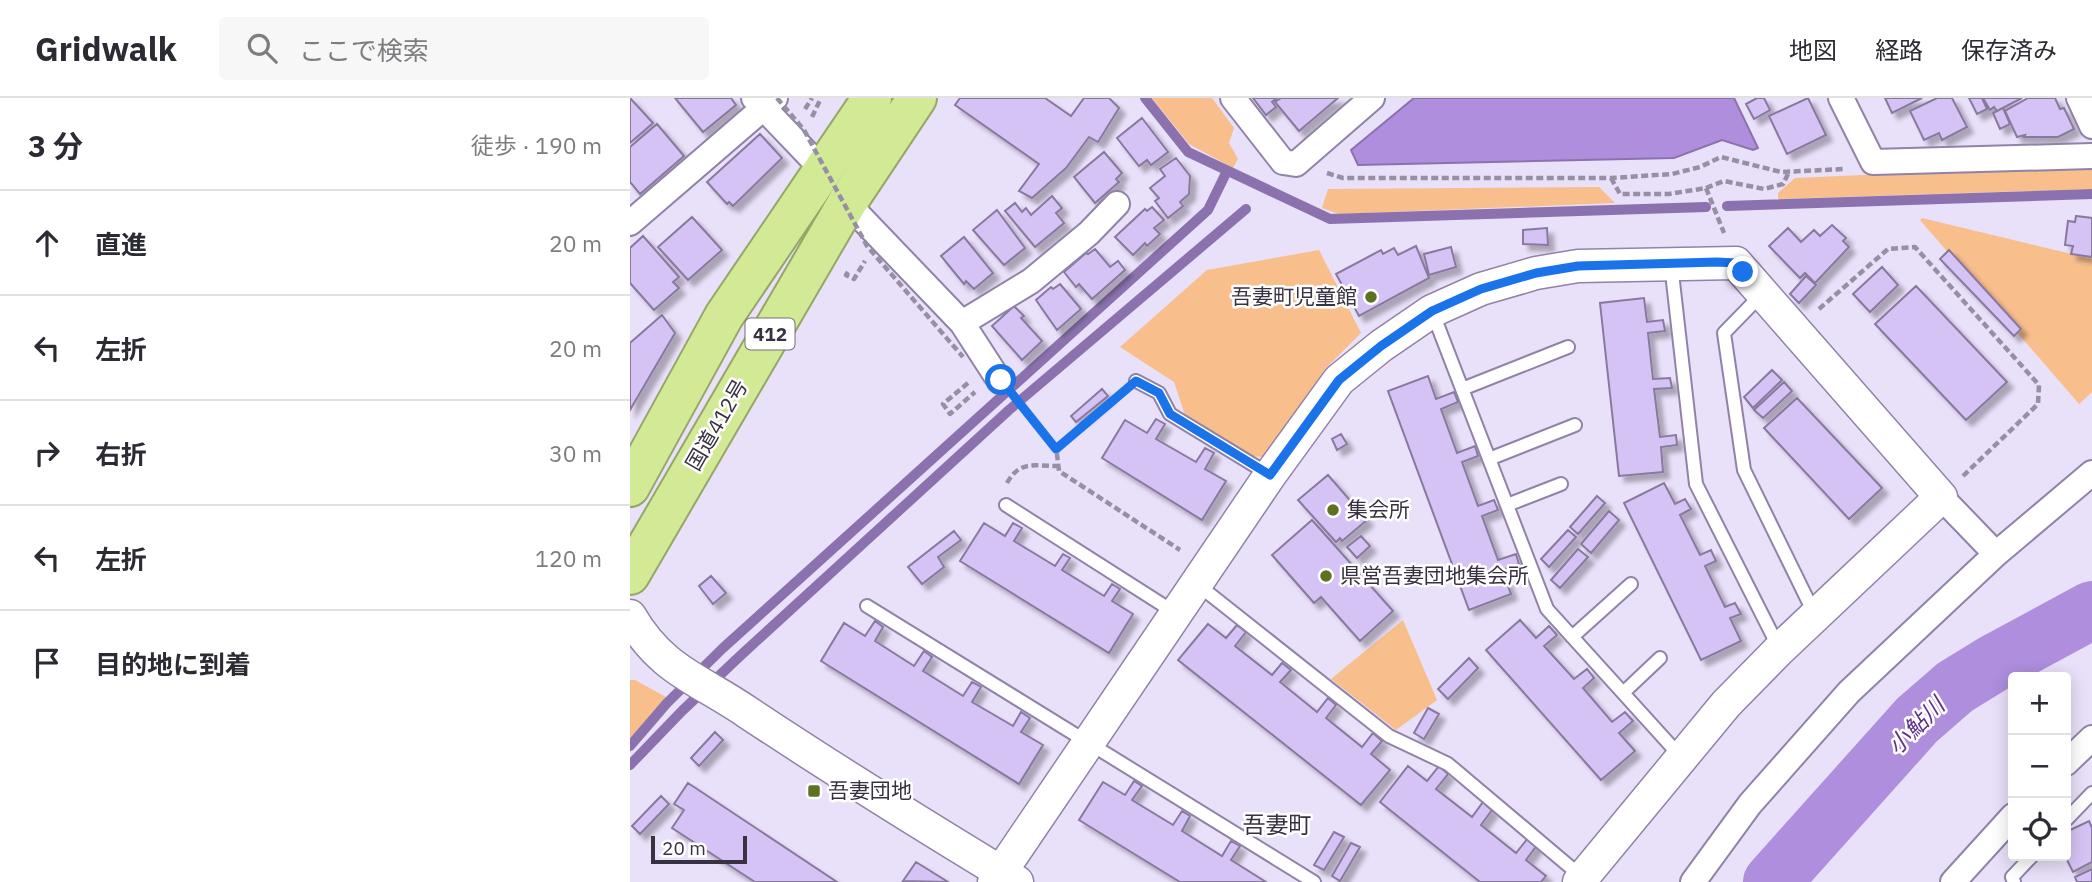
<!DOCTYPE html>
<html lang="ja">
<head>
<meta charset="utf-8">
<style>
	body { margin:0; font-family:"IBM Plex Sans","Noto Sans JP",sans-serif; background:#f7f7f7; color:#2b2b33 }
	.controls { position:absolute; right:21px; bottom:21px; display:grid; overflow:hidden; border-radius:7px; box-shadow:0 4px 18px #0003 }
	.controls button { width:63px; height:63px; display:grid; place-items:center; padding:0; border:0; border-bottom:2px solid #e1e1e2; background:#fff; color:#2b2b33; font:35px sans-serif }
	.scale { position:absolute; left:21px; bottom:18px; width:96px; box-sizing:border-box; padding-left:7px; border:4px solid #383141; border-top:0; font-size:19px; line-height:24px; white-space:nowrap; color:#383141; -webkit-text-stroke:5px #fff; paint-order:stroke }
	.stop { position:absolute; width:21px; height:21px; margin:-16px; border:5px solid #1a73e8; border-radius:50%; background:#fff }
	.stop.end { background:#1a73e8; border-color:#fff; box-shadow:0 2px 7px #0008 }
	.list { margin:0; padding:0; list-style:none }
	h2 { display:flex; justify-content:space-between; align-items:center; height:91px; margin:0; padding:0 28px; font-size:30px }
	h2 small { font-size:23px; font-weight:400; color:#7c7c81 }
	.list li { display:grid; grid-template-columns:46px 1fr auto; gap:21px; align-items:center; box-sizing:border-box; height:105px; padding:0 28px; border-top:2px solid #e1e1e2 }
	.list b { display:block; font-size:26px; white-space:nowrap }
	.list em { font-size:23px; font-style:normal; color:#7c7c81 }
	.icon { flex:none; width:38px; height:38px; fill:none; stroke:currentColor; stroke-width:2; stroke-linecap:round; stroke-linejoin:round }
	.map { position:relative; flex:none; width:1462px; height:784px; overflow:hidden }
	header { display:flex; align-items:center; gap:42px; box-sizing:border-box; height:98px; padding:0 35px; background:#fff; border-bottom:2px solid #e1e1e2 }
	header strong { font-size:33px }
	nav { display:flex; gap:38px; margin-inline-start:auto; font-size:24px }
	.search { width:490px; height:63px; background:#f7f7f7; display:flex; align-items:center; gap:18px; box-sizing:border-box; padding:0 24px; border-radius:7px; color:#7c7c81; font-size:26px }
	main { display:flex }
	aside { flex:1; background:#fff }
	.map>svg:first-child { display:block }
	.green { fill:#f8be8b }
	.water { fill:#ae8edd; stroke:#8b72ae; stroke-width:2 }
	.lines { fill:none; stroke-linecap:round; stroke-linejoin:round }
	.stream { stroke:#8b72ae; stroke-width:10 }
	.river { stroke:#ae8edd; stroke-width:58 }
	.building { fill:#d6c3f5; stroke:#88799e; stroke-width:2; filter:url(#shadow) }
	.service-casing { stroke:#9182a8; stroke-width:16 }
	.minor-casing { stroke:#9182a8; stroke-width:28 }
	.tertiary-casing { stroke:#9182a8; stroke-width:35 }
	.trunk-casing { stroke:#95a667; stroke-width:42 }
	.path { stroke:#978fa4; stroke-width:4.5; stroke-dasharray:7 3.5; stroke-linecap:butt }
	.service { stroke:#fff; stroke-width:12 }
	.minor { stroke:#fff; stroke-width:24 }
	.tertiary { stroke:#fff; stroke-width:32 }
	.trunk { stroke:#d2ea96; stroke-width:38 }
	.path-bridge { stroke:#978fa4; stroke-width:4.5; stroke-dasharray:7 3.5; stroke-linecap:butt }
	.route { stroke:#1a73e8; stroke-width:9 }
	.poi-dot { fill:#5d7120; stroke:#fff; stroke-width:2.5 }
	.labels { text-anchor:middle; stroke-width:5; stroke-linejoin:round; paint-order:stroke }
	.shield { fill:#fff; stroke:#746f7a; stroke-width:2 }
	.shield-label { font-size:19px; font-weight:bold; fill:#383141 }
	.poi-label { font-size:21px; fill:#383141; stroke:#fff; text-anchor:start }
	.street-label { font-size:21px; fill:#383141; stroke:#fff }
	.water-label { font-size:23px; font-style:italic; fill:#5d318e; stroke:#fff }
	.neighbourhood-label { font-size:23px; fill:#383141; stroke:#fff }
</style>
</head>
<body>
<header>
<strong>Gridwalk</strong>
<div class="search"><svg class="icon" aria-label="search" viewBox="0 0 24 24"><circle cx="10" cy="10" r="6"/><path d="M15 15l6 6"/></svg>ここで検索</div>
<nav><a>地図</a><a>経路</a><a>保存済み</a></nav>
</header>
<main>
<aside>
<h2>3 分<small>徒歩 · 190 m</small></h2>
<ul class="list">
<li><svg class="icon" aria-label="ahead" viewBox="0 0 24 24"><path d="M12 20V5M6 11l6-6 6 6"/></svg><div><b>直進</b></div><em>20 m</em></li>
<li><svg class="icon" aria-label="left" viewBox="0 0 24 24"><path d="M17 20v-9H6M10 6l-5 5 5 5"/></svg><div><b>左折</b></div><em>20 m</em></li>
<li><svg class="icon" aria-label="right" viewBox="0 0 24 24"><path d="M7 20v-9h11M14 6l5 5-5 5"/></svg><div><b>右折</b></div><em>30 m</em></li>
<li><svg class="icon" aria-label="left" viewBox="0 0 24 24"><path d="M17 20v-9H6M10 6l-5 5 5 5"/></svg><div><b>左折</b></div><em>120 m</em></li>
<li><svg class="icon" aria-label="arrive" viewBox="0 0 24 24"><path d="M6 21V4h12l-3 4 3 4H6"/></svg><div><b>目的地に到着</b></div></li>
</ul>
</aside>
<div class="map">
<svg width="1462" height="784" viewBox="0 0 1462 784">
	<defs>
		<filter id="shadow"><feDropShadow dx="6" dy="6" stdDeviation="2" flood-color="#0004"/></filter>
	</defs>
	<rect width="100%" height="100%" fill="#e9e0f9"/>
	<!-- green -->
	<path class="green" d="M522 0H582L604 30 599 45 608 61 603 70 559 46Z
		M1462 67V91L1148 101V95L1165 80Z
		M969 89 985 105 709 116 692 110 698 91Z
		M1292 120 1462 161V294L1449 306 1290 122Z
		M689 152 731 235 695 271 639 360 616 357 555 317 544 284 490 249 577 172Z
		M773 522 807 602 766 632 701 581Z
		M0 582H5L36 599 0 640Z"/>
	<!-- water -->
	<path class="water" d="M784 0H1104L1128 50 1123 52 1092 42 1044 60 728 67 721 52Z"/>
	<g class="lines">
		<!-- stream -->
		<path class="stream" d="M515 0 558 54 700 121 1076 109
			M1097 108 1462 96
			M0 648 37 605 93 550 578 112 597 73
			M0 667 52 613 110 558 379 312 616 111"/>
		<!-- river -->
		<path class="river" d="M1142 784 1287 622 1325 589 1364 565 1462 512"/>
	</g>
	<!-- building -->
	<path class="building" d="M0 0 23 25 0 45Z
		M45 0H101L106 7 73 34Z
		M330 0H415L441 18 454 0H479L489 10 468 44 459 39 436 70 402 100 389 93 409 66 325 7Z
		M623 0H647L642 4 646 9 636 17Z
		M651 0H650H708L669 33 645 4Z
		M1127 0H1134L1140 12 1124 21 1116 6Z
		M1178 0 1196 37 1157 56 1139 18Z
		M1255 0H1292L1262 15Z
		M1307 0H1322L1337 29 1312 42 1309 35 1294 42 1280 13Z
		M1339 0H1352L1357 11 1347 16Z
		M1353 0H1392L1367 13 1364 9 1360 12Z
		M1398 0H1425L1430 11 1434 10 1444 31 1428 39H1394L1395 37 1387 39 1375 13Z
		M1373 10 1380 26 1370 31 1363 15Z
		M512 20 538 54 521 67 517 62 509 68 487 40Z
		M27 26 54 58 10 96 0 84V49Z
		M130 36 152 60 103 108 99 104 97 106 77 84Z
		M474 54 492 75 486 81 489 84 465 105 444 79Z
		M546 60 560 78 559 96 550 104 553 108 538 120 525 103 529 100 520 90 535 78 530 71Z
		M422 98 432 110 426 115 434 125 405 149 375 113 385 105 392 114 396 110 401 117Z
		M522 109 534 122 524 130 530 136 517 148 515 145 503 157 485 139 515 111 517 113Z
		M367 112 395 150 374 167 343 132Z
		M1446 118 1462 120V159L1441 156 1443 148 1435 147 1438 123 1445 124Z
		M62 119 92 152 58 182 28 149Z
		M1202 127 1216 140 1213 143 1219 149 1185 185 1175 175 1170 180 1139 148 1158 130 1171 144 1184 132 1190 138Z
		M917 130 918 147 893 146V132Z
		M13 138 49 179 43 184 49 190 24 212 0 185V150Z
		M334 139 363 175 344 191 336 183 334 186 311 158Z
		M786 148 799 180 729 218 706 176 751 152 753 156 764 150 768 157Z
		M821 149 826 169 799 177 794 156Z
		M465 151 480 169 488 163 495 172 462 201 449 186 446 189 434 174 456 155 458 156Z
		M1319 152 1391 231 1384 238 1310 161Z
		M1252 169 1268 187 1240 214 1223 196Z
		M1176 178 1186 187 1169 205 1160 196Z
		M430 186 451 211 427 232 406 202 421 189 423 191Z
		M1286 188 1377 284 1336 322 1245 226Z
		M1014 200 1017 224 1033 222 1035 233 1018 235 1023 281 1040 280 1042 290 1024 291 1030 339 1046 337 1047 347 1031 349 1033 374 989 378 970 205Z
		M384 208 394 218 391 220 412 243 392 262 362 228Z
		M32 217 45 235 0 312V245Z
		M1142 272 1152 282 1123 310 1114 299Z
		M798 278 806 301 824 294 828 304 811 311 827 355 845 348 848 358 832 364 848 408 864 402 868 412 852 418 868 462 886 456 889 466 872 472 881 496 839 512 758 293Z
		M1154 284 1162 293 1133 320 1124 312Z
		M472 291 478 298 446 324 441 318Z
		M1167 300 1252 390 1219 421 1134 330Z
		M526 321 535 326 526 341 566 364 575 350 584 355 575 371 596 383 572 422 472 360 495 322 517 335Z
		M711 336 717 346 707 352 702 341Z
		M698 377 737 422 712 443 710 440 706 444 668 402Z
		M1034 385 1045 406 1055 401 1061 411 1050 417 1070 457 1081 452 1086 463 1075 468 1095 509 1105 505 1111 516 1100 520 1111 543 1071 562 994 405Z
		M967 398 975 405 948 436 940 429Z
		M979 413 989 422 961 455 951 446Z
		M682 422 763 513 730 543 691 499 684 505 642 457Z
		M354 425 375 438 383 425 392 430 384 443 425 468 433 456 440 460 432 472 474 498 482 486 490 491 482 503 503 516 479 555 330 463Z
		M938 432 946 439 919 469 911 461Z
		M324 433 331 442 308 459 314 469 292 486 278 469Z
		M731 438 740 448 727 460 717 449Z
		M948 451 958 459 930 490 921 482Z
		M81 478 96 495 83 506 69 488Z
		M890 522 906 540 919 528 927 537 914 548 944 581 957 571 964 580 953 590 982 624 995 614 1003 623 989 635 1005 653 971 682 856 552Z
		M245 523 253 529 245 543 284 568 294 553 302 559 293 573 333 598 342 584 351 589 342 604 383 628 391 614 400 620 391 634 413 647 389 686 191 563 214 525 235 538Z
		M578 526 596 540 607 527 616 534 605 548 642 577 652 565 661 572 650 584 687 614 698 600 706 607 696 620 732 649 743 635 752 643 741 656 760 672 731 707 548 562Z
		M839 560 848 570 818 601 808 591Z
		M798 610 809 616 794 641 784 635Z
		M85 634 93 642 69 668 61 660Z
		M778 668 797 683 809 668 818 676 806 691 842 719 853 704 862 712 851 727 886 755 898 740 907 747 896 762 916 778 911 784H850L750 704Z
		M504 683 512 688 502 702 543 727 552 713 560 718 552 733 592 758 601 743 610 748 601 762 636 784H550L449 722 473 684 495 697Z
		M58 685 207 784H125L42 730 54 712 44 706Z
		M31 698 39 706 10 736 2 728Z
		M1459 723 1462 730V764L1443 774 1435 758 1436 734Z
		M704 734 714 739 694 772 684 767Z
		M721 745 730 749 710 783 702 778Z
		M286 764 318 784 273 783Z
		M1462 771V784H1447L1445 779Z"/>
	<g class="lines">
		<!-- service casing -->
		<g class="service-casing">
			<path id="service" d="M1041 166 1066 386 1149 550
				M1131 197 1094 235 1114 372 1185 517
				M802 213 917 511 1051 659
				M506 283 529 295 540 316 640 377
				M832 291 938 249
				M859 361 945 327
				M376 407 547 516
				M877 407 931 386
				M567 486 759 638 818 666 952 779
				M237 508 684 784
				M942 539 1001 486
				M993 595 1030 560
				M1436 722 1462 695
				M1384 784 1382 779 1402 758"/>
		</g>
		<!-- minor casing -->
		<g class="minor-casing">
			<path id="minor" d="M124 0 192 71
				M603 0 653 64 666 66 742 0
				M1211 0 1243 64 1462 58
				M1449 0 1462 28
				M217 105 332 225 365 276
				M0 125 145 0
				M332 225 401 183 459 135 487 106
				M1311 399 1366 456
				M1436 665 1462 640
				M1063 784 1120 706 1219 594 1366 456 1462 375
				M1323 784 1383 718"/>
		</g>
		<!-- tertiary casing -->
		<g class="tertiary-casing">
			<path id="tertiary" d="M0 518C32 573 69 581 117 614 206 673 296 729 387 784
				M364 784 640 377 709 282 751 248 802 213 851 191 906 175 948 168 1106 165 1311 399 1150 551 1096 606 949 784"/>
		</g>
		<!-- trunk casing -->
		<g class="trunk-casing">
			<path id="trunk" d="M0 389 94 218 242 0
				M0 477 217 105 287 0"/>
		</g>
		<!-- path -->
		<path class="path" d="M175 11 182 0
			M182 19 191 0
			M697 75 713 80H981L1042 76 1070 69 1091 59 1151 74 1214 71
			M981 80 990 96H1039L1076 90 1094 135
			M1076 90 1094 83 1134 91 1153 86 1159 74
			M218 174 216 177 224 181 235 163
			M1189 211 1258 151 1285 149 1409 287 1408 306 1332 379
			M338 285 313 306 320 316 345 294
			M384 297 426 348 429 373 550 452
			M427 350 489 297
			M377 385C390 362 404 368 428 368"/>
		<!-- service -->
		<use href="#service" class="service"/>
		<!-- minor -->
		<use href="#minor" class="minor"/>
		<!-- tertiary -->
		<use href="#tertiary" class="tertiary"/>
		<!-- trunk -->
		<use href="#trunk" class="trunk"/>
		<!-- path-bridge -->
		<path class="path-bridge" d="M147 0 174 32 237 148 333 259"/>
	</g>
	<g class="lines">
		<!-- route -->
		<path class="route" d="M371 282 426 351 506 283 529 295 540 316 640 377 709 282 751 248 802 213 851 191 906 175 948 168 1087 164 1106 165 1113 174"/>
	</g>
	<!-- markers -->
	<g class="poi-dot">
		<circle cx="741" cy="199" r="7"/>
		<circle cx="703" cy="412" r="7"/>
		<circle cx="696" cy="478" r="7"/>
		<rect x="177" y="686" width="14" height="14" rx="3.5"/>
	</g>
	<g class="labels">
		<!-- shield labels -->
		<rect class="shield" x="115.5" y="220.5" width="49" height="31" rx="5"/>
		<g class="shield-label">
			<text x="140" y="243">412</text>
		</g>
		<!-- poi labels -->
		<g class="poi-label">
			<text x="727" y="206" text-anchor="end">吾妻町児童館</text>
			<text x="717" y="419">集会所</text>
			<text x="710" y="485">県営吾妻団地集会所</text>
			<text x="198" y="700">吾妻団地</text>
		</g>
		<!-- street labels -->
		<g class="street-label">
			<text transform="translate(87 327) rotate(-60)" y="7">国道412号</text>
		</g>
		<!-- water labels -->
		<g class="water-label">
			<text transform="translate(1286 628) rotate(-45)" y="8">小鮎川</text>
		</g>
		<!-- neighbourhood labels -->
		<g class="neighbourhood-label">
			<text x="647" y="735">吾妻町</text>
		</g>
	</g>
</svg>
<div class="controls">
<button>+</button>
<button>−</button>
<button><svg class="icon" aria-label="locate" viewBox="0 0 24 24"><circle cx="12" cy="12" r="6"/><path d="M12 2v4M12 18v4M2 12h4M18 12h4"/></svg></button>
</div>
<div class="scale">20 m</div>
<div class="stop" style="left:371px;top:282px"></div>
<div class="stop end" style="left:1113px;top:174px"></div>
</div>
</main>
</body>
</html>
